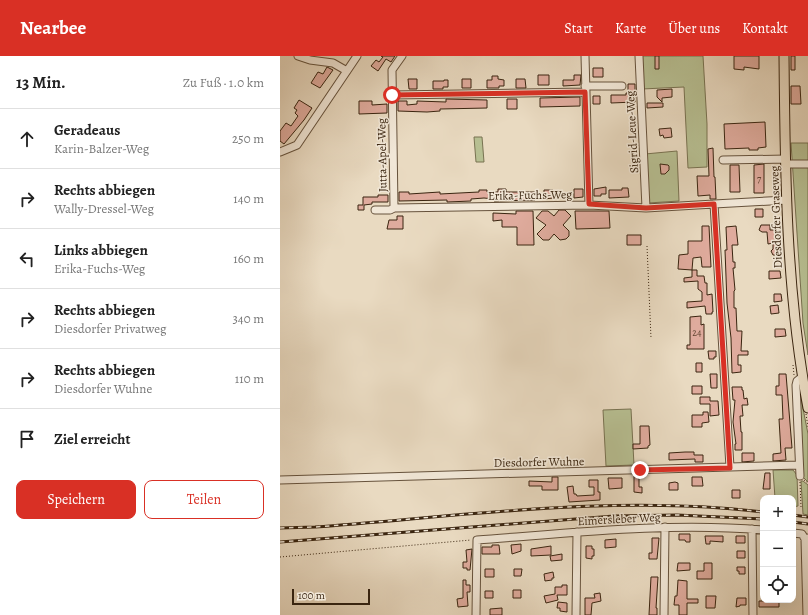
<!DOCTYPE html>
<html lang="de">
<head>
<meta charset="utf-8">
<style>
	body { margin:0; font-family:Alegreya,serif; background:#f2f2f2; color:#222 }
	.controls { position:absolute; right:12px; bottom:12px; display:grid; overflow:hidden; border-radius:8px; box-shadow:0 4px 16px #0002 }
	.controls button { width:36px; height:36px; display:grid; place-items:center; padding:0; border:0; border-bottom:1px solid #e0e0e0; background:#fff; color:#222; font:20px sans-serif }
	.scale { position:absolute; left:12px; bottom:10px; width:78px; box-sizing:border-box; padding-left:4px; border:2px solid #3a2510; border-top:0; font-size:11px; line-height:14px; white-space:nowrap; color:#3a2510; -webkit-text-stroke:3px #f1e7d7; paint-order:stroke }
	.stop { position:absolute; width:12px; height:12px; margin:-9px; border:3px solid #d93025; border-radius:50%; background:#fff }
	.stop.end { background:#d93025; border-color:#fff; box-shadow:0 1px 4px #0008 }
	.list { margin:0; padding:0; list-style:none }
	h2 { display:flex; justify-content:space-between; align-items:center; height:52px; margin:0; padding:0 16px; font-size:17px }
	h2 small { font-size:13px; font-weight:400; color:#767676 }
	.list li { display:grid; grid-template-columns:26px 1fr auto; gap:12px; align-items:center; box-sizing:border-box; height:60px; padding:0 16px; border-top:1px solid #e0e0e0 }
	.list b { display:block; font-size:15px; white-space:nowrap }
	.list p { margin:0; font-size:13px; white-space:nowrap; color:#767676 }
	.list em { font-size:13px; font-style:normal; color:#767676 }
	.actions { display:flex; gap:8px; padding:12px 16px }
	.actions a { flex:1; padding:9px 0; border:1px solid #d93025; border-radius:8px; text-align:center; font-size:14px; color:#d93025 }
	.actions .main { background:#d93025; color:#fff }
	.icon { flex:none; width:22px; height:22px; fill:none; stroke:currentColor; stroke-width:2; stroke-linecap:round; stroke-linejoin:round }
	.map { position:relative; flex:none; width:528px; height:559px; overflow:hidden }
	header { display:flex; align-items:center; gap:24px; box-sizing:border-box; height:56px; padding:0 20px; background:#d93025; color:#fff }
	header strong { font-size:19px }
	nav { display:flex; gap:22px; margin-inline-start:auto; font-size:14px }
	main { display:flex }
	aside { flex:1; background:#fff }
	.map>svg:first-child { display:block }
	.green { fill:#b7bf92; stroke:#787251 }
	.building { fill:#dfab9d; stroke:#3a2510 }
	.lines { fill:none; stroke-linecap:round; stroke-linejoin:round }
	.minor-casing { stroke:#66523c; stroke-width:9 }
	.major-casing { stroke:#3a2510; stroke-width:11 }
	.path { stroke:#3a2510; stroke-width:1; stroke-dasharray:1 2; stroke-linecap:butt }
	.minor { stroke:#f1e7d7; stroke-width:7 }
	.major { stroke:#e9dac1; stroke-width:9 }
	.rail-casing { stroke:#3a2510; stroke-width:3 }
	.rail { stroke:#f1e7d7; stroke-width:1.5; stroke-dasharray:4.5; stroke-linecap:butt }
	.route { stroke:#d93025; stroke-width:5 }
	.labels { text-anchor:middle; stroke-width:3; stroke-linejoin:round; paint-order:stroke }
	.number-label { font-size:10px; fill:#634633 }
	.street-label { font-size:12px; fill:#3a2510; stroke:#f1e7d7 }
</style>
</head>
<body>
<header>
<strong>Nearbee</strong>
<nav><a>Start</a><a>Karte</a><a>Über uns</a><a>Kontakt</a></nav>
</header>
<main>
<aside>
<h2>13 Min.<small>Zu Fuß · 1.0 km</small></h2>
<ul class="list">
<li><svg class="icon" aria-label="ahead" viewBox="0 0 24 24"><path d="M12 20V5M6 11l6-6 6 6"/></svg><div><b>Geradeaus</b><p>Karin-Balzer-Weg</p></div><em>250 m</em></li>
<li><svg class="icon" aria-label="right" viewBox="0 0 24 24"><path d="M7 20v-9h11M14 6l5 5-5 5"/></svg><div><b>Rechts abbiegen</b><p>Wally-Dressel-Weg</p></div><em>140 m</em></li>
<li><svg class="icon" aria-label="left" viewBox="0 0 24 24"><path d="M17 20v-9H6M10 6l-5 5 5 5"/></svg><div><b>Links abbiegen</b><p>Erika-Fuchs-Weg</p></div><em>160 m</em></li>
<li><svg class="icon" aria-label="right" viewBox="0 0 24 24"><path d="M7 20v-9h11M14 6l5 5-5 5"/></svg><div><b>Rechts abbiegen</b><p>Diesdorfer Privatweg</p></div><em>340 m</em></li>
<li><svg class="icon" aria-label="right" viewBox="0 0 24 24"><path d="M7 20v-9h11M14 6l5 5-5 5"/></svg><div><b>Rechts abbiegen</b><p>Diesdorfer Wuhne</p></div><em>110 m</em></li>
<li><svg class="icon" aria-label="arrive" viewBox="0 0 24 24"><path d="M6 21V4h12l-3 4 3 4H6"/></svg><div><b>Ziel erreicht</b></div></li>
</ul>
<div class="actions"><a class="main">Speichern</a><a>Teilen</a></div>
</aside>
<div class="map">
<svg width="528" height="559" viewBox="0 0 528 559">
	<rect width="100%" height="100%" fill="#e9dac1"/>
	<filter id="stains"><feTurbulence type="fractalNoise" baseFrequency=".005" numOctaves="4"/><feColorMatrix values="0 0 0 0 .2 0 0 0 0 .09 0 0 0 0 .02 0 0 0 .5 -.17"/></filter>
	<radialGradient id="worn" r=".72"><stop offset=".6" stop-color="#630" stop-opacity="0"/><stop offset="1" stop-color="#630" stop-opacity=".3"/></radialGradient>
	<!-- green -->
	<path class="green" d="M361 0H423L427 68V111L408 112 404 31 362 33Z
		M194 81H202L204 106H196Z
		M511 87H528V299L523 267Z
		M397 95 399 145 368 147 365 98Z
		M519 332 528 378V426L523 421Z
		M351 353 354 409 326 410 323 354Z
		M493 414H513L517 419 518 450 513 451V442H495Z
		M521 425H523L528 429V459L523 458Z"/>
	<!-- building -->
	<path class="building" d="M101 0H115L111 6 106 3 98 15 91 10 96 4 99 6 103 1Z
		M375 0H379V13H375Z
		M454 0H479V13L464 11V14L454 13Z
		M511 0H515V14H511Z
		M47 11 53 14 40 32 31 27 38 16 43 18Z
		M313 12H323V21H313Z
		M258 19H269V29H258Z
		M294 19H301L300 29 283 30V24H294Z
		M212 20H218V23L224 24V30H219V32H207V24H212Z
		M128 23H137V33H129Z
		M182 23H191V32H182Z
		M236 23H245L246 32H236Z
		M164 24H168V31H163V33H153V25H164Z
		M348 28H355V46L331 47V39H346V37H348Z
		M511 30H520L521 48H511Z
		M392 33V41L382 42V46L377 41V34Z
		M313 40H320V48H313Z
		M300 41V50L260 51V42Z
		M166 43 207 44V52L160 53V55L147 56 118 55V45H127V49L137 48V45L166 46Z
		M227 43H237V53H227Z
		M19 44 32 52 24 64 4 88 0 85V75L6 67 11 70 18 60 15 57 17 54 14 52Z
		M79 45H92V49L107 48V57L79 58Z
		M367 47H383V51L367 52Z
		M485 66 486 91 478 92V94H469V92L445 93 444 68Z
		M391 72 392 81 384 82 383 79 380 80 379 73Z
		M433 92 434 121H435L436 143H430V139L418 140 417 120H429L428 93Z
		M380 108 388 109 389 110V114L385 118H381Z
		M484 108V137H474V109Z
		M450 109H459L460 136H450Z
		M326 131V138H321V140H314V133Z
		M342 132H348L349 141 329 142V134H342Z
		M218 133H226V136H255V144L214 145V143L204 142 191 143V145L167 146V144L119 145V136H129V138L160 136V138L199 136V134H207V136H218Z
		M294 133H303V141L294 142Z
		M264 134H273V142L264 143Z
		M98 139H108V146H92V148L84 149V154H78V149H83V141H98Z
		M475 153H483V161H475Z
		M279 154H285L291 160 283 169 289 175V180L286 183 280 184 274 178 269 184H263L257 178 266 169 256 162 262 155H268L274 160Z
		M236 155H253L254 189H237V171H222V164L213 165V157L236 158Z
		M295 155H329L330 172 296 173Z
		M117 160H123V173H107L109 164H117Z
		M481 169H490V174H498L500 199H493L491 195 493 193V187L488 188 487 176H482L479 174Z
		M422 170H429L431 211H422L421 201 413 202 412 214 398 213 399 199 408 198V185H422Z
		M456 170 458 189H452L453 206H455V212H453L455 234 454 235V252H456L457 275H462L461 295H468V299H458V309H461V316L452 317 451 282 447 247 445 194H447L446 171Z
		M347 179H361V189H347Z
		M412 214H417V220H424L425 227H427V239L432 238 433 256H432V258H426L425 250 407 252V246L422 245V236L418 233V225L404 226V222L412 221Z
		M489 215H500L501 222 489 223Z
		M494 238H501L502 245 494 246Z
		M498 249 499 257 491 258 490 250Z
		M421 260V269L424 268V293H407V289H410V261Z
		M495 273H505L506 280 495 281Z
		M428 295H436V301H434V303H429Z
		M416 307H422V316H416Z
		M430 318H437V332H431Z
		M499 318H506L512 392H505L506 404 493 405V398L501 397 499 363H503L502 339H496V330H499Z
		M412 330H422V338H412Z
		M452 331H462V334H463L464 343 467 342 468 349H462L463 360H460L461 376H462V394H455V388H456L453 366 455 344H453Z
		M420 341H430V345H438L439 359 430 360V348H420Z
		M423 356H428L429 366 422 367V371H412V359H423Z
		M360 370H369L370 389 368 390V392L353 393V388H360Z
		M405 396H414V399H423V406H415V403L389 404V397Z
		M462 397H474V405L462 406Z
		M485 417H490V433H483Z
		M354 420 359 421V431H362V437L354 436Z
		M272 421H278V434H262V430H249V425L272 426Z
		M412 421H422L423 430H412Z
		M328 422H342V432L329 433Z
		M309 424H318V436H320V444L289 446 287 431 293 430 294 438H296L297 440 314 439V431H309Z
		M395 426 398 427V434H389V427Z
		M452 434H460V442H452Z
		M399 478H410V486H406L405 484H399Z
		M425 480H443V486L430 485V488H426Z
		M456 480H465V487H456Z
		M372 482H379L377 503H369V497H372Z
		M336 483V491L325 492V484Z
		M241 488V495L232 498 231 489Z
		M212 489H219L220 498H202V491H212Z
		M271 490V499L251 500V493Z
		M306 490H312V493H314V500H312V503L306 502Z
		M192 493 190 514H187V512H183V506H187L186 494Z
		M457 495H465V502H457Z
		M282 498V504L271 505 270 500Z
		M398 507H410V514L397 515Z
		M424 507H432V523H417V515H424Z
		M457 511H465V518H459V515H457Z
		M205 513H214V521H205Z
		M234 513H242L241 520H234Z
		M273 516 274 522H272V524L265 525 264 518Z
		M371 521H378L376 552H377V559H369Z
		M183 524H186V529H190V536H187L188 550 178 551 177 543 183 542Z
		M398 524 407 525V543H418V547H407V559H399V549H394L395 540H397Z
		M282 529H287V539H277L278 544 266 547 264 540 275 538V531H282Z
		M233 534H241V542H233Z
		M205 535H213V542H205Z
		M320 537 321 545 312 547 311 559H305V542H315L314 538Z
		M426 540H436L435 552H426Z
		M457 542H466V549H460V550L456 551Z
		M490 544H499V551H479V545H490Z
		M278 546 287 547V556L280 555V552H277Z
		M222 552V559H210V553Z"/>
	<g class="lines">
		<!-- minor casing -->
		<g class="minor-casing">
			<path id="minor" d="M18 0 30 4 53 7 67 15
				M305 0 309 149
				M359 0 366 152
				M305 30H342
				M112 39 305 36
				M0 96 17 89 77 0
				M443 104 506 103
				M506 108H528
				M114 152 112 14 122 0
				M95 154H110L114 152 309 149 366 152 434 148
				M450 411 434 148 507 144
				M520 420 516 329 517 325 522 321
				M0 424 519 409
				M472 473 473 559
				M513 477 522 478 525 483 528 482
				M525 483 527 559
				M196 559 197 484C292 477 388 466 483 474
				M296 559 297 476
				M384 559 385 471"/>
		</g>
		<!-- major casing -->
		<g class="major-casing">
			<path id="major" d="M504 0C505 118 506 236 528 352"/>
		</g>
		<!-- path -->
		<path class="path" d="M367 190 371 282
			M513 309 514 319
			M526 358 528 371
			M524 424 528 427
			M520 426 521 451
			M0 501 191 484"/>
		<!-- minor -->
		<use href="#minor" class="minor"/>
		<!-- major -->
		<use href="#major" class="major"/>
		<!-- rail casing -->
		<g class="rail-casing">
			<path id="rail" d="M513 459 528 461
				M513 466 528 468
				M0 472 35 471C184 460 334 438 483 456
				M0 486 334 460 397 459 483 463"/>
		</g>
		<!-- rail -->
		<use href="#rail" class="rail"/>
	</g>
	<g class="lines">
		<!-- route -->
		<path class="route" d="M112 39 305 36 309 148 366 152 434 148 450 412 360 414"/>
	</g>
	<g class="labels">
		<!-- number labels -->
		<g class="number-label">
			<text x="479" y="126">7</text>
			<text x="417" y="280">24</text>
		</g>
		<!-- street labels -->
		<g class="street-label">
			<text transform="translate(352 76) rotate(-93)" y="4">Sigrid-Leue-Weg</text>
			<text transform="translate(102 99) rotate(-91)" y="4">Jutta-Apel-Weg</text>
			<text transform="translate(250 139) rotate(-1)" y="4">Erika-Fuchs-Weg</text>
			<text transform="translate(496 161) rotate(-92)" y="4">Diesdorfer Graseweg</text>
			<text transform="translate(259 406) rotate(-1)" y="4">Diesdorfer Wuhne</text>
			<text transform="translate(339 463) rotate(-3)" y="4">Eimersleber Weg</text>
		</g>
	</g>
	<rect width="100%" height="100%" filter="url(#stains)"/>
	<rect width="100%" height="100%" fill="url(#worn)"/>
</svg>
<div class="controls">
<button>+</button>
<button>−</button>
<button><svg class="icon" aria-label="locate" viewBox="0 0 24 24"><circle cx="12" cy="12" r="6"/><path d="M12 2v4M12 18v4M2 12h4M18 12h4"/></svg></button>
</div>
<div class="scale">100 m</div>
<div class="stop" style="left:112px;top:39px"></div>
<div class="stop end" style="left:360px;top:414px"></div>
</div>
</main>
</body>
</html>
